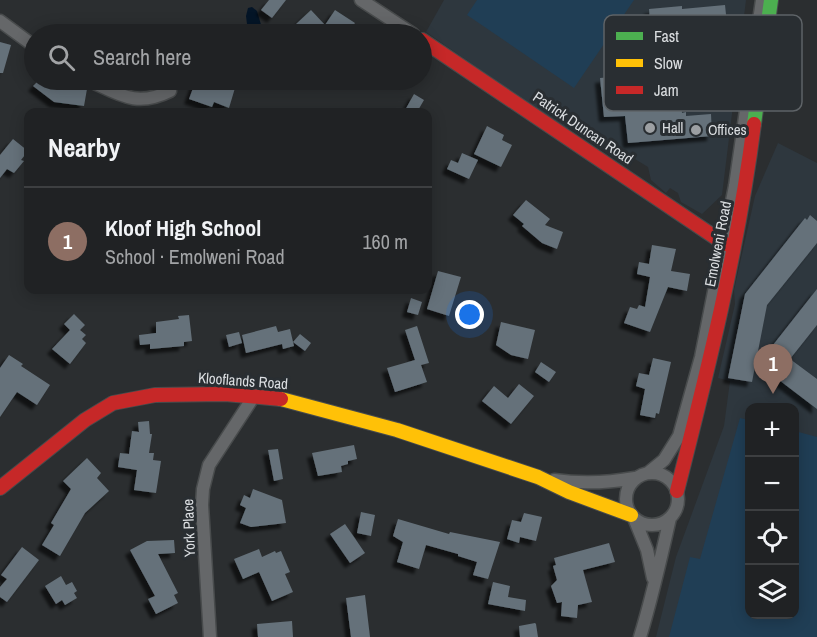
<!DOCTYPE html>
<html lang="en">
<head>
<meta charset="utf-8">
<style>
	body { margin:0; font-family:"Archivo Narrow",sans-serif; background:#2d2f31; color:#f1f3f6 }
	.controls { position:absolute; right:18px; bottom:18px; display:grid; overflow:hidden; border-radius:12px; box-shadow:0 3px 15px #0003 }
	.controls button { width:54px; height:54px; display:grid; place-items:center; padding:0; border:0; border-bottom:2px solid #3d3f41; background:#202224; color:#f1f3f6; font:30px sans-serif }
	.you { position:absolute; left:470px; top:315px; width:21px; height:21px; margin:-15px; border:4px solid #fff; border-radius:50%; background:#1a73e8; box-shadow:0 0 0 9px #1a73e833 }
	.badge { display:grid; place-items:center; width:39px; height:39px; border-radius:50%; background:#b45309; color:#fff; font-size:20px; font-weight:700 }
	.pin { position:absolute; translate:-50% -50px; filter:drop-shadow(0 2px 3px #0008) }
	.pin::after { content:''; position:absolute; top:32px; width:21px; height:18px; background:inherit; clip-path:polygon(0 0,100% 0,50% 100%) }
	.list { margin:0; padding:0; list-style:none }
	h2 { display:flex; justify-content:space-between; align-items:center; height:78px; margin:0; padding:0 24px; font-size:26px }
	h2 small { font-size:20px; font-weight:400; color:#a2a4a6 }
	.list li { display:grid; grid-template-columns:39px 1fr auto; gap:18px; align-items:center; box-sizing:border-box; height:108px; padding:0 24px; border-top:2px solid #3d3f41 }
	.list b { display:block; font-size:22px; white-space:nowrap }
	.list p { margin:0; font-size:20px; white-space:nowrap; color:#a2a4a6 }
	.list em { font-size:20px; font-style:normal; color:#a2a4a6 }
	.icon { flex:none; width:33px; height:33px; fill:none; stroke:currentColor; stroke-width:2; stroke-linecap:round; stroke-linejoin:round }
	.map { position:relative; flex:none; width:817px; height:637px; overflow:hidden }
	.search { position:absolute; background:#202224; box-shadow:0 3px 15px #0003; left:24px; top:24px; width:408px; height:66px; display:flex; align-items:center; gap:15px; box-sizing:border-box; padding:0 21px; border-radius:33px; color:#a2a4a6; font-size:22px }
	.panel { position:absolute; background:#202224; box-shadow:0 3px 15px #0003; left:24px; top:108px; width:408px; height:186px; border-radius:12px }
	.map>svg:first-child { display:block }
	.built { fill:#2e373e; fill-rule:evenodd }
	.green { fill:#203e55 }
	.water { fill:#041527 }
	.building { fill:#65717a; filter:url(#shadow) }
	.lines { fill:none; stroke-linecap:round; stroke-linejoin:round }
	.street-casing { stroke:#484b4c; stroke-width:15 }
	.fast-casing { stroke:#484b4c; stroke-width:16 }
	.slow-casing { stroke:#484b4c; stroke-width:16 }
	.jam-casing { stroke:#484b4c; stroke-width:16 }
	.street { stroke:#656769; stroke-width:12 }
	.fast { stroke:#4caf50; stroke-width:14 }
	.slow { stroke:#ffc107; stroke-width:14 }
	.jam { stroke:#c62828; stroke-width:14 }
	.poi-dot { fill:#9da0a3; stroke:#292e32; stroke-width:2 }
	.labels { text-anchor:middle; stroke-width:6; stroke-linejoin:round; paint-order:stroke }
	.street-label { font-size:15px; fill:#dbdee1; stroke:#292e32 }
	.poi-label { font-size:15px; fill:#dbdee1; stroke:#292e32; text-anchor:start }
	.key { fill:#292e32; stroke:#5e6367; stroke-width:1.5 }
	.key-label { font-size:16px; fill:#dbdee1 }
</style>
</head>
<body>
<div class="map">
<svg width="817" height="637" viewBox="0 0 817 637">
	<defs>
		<filter id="shadow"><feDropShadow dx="-5" dy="5" stdDeviation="1.5" flood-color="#0009"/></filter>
	</defs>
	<rect width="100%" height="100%" fill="#2b2e30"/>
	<!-- built -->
	<path class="built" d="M444 0H746L722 195 702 214 681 202 678 193 670 188 666 193 651 180 648 167 591 132 588 136 574 127 565 129 426 32Z
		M778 143 817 163V637H656L676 557 724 426 730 381 718 378 735 304 734 290 755 196ZM750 408H794V614H750Z"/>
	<!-- green -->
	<path class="green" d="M477 0H634L574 88 467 15Z
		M740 418 749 420 750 614H794L795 431 817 437V637H669L690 557 700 559Z"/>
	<!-- water -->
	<path class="water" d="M252 7 257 11 262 28 250 33 248 32 246 16 248 8Z"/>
	<!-- building -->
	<path class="building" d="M269 0H286L272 18 261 10Z
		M725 5 727 24 716 25 718 47 638 54 637 33 651 32 649 9 682 6V9Z
		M311 10 325 25 335 10 355 23 347 34H309L305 30 302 32 295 25Z
		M0 42 11 45 3 73H0Z
		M706 69V70L724 69 725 86 680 92 682 113 686 112V116L711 114 712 136 628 143 625 116 604 117 600 78Z
		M39 80H52L61 86 87 89 84 106 54 102 33 86Z
		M196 80H210L235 88 229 108 214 102 212 107 189 99Z
		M414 94 424 100 417 112H404Z
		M487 126 504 135 502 140 512 145 501 167 474 154Z
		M13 139 28 151 21 160 24 161 14 173 7 169 0 178V155Z
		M462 153 478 160 469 179 447 169 451 160 458 163Z
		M526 200 550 219 545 225 563 232 557 249 542 243 522 226 524 224 513 215Z
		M810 215 817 221V243L767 305 752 382 728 378 745 294 805 218 807 220Z
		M652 245 676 249 671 271 690 274 687 291 668 287 650 332 624 323 630 307 637 309 639 305 645 307 650 277 637 274 639 262 649 264Z
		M438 271 461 277 449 316 427 309Z
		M817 289V325L790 359 817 379V409L758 364Z
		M411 298 422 302 418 315 407 312Z
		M74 314 85 325 80 330 86 335 82 339 86 343 70 364 52 349 70 330 64 324Z
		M189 315 192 341 184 342V346L150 349V344L140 345 139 335 156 333V322L179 319 178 316Z
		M501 322 535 330 528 359 511 355 496 345Z
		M276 326 278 332 290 329 293 342 300 334 311 343 305 351 293 342 294 346 283 349 282 344 246 353 242 335Z
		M417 326 429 363 421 365 427 382 395 392 387 368 415 360 405 330Z
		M239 332 242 343 229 347 226 335Z
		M9 355 23 364 21 366 50 385 37 405 17 392 0 417V368Z
		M653 358 671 362 659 414 656 413 655 418 640 415 645 389 636 386 639 373 649 375Z
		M541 362 556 372 549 382 535 372Z
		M519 384 534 396 511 424 482 401 494 386 508 398Z
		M149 421 150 434H152L149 453H154L153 460 161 461 156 493 134 490 137 470 118 467 120 453 129 454 132 431 139 432 138 422Z
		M354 445 357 459 348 461V464L341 466 342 472 318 476 312 453Z
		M278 449 283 479 274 481 268 450Z
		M87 458 101 473 97 478 109 491 85 513 60 556 42 545 54 525 51 523 71 489 63 481Z
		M253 489 282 500 286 523 251 527 240 523 246 508 240 505 244 495 250 498Z
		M361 512 375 515 371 536 357 533Z
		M524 513 542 517 536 541 520 537 519 543 507 539 512 520 521 522Z
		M398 519 449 534 450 532 500 542 488 579 473 575 477 562 458 556V554L426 545 419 569 397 562 403 542 393 536Z
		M345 524 365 553 350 563 330 534Z
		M174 540 175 553 158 554 178 593 174 595 178 603 156 614 148 599 155 596 130 550 147 541Z
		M609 543 615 562 583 570 592 602 578 605 577 618 561 616 562 602 557 603 551 586 557 580 553 566 556 565 554 558Z
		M22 547 39 560 7 602 0 597V587L7 579 1 575Z
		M259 549 262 557 275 551 276 553 281 551 290 572 285 574 293 592 272 601 259 572 243 579 234 559Z
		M61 576 66 585 72 582 77 591 74 593 77 598 65 605 62 600 56 604 45 586Z
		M493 582 510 586 508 597 526 600 525 611 488 604Z
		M365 595 370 637H351L346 598Z
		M292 621 293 637H258L257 624Z
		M535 623 536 624 538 637H520L519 626Z"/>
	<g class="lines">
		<!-- street casing -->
		<g class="street-casing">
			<path id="street" d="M361 0 413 34
				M0 21 34 46
				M88 80C119 94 136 108 170 91
				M626 499a26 26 0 1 1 52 0a26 26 0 1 1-52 0Z
				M648 473 664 460 679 436 701 357 735 186 762 0
				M554 480C582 484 607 483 635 478
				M634 518 647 550 653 578
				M210 637 202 505 203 489 209 465 254 396
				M640 637C652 598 661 558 670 518"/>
		</g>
		<!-- fast casing -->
		<g class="fast-casing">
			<path id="fast" d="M754 124 771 0"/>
		</g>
		<!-- slow casing -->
		<g class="slow-casing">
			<path id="slow" d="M281 399 397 430 538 477 569 492 631 515"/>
		</g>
		<!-- jam casing -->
		<g class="jam-casing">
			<path id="jam" d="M422 40 725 244
				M0 488 85 420 113 403 155 395 225 394 281 399
				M677 491C708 369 738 249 754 124"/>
		</g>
		<!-- street -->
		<use href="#street" class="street"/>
		<!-- fast -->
		<use href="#fast" class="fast"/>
		<!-- slow -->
		<use href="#slow" class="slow"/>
		<!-- jam -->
		<use href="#jam" class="jam"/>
	</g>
	<!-- markers -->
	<g class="poi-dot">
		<circle cx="650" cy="128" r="6"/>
		<circle cx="696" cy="130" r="6"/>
	</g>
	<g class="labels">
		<!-- street labels -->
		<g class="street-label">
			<text transform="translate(583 128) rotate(34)" y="5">Patrick Duncan Road</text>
			<text transform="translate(718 244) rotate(-79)" y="5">Emolweni Road</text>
			<text transform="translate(243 381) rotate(4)" y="5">Klooflands Road</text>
			<text transform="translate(189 528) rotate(-92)" y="5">York Place</text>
		</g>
		<!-- poi labels -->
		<g class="poi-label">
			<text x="662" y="133">Hall</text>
			<text x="708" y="135">Offices</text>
		</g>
	</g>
	<!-- legend -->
	<rect x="604" y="15" width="198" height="96" rx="9" class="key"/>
	<rect x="616" y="32" width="27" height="8" fill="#4caf50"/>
	<rect x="616" y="59" width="27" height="8" fill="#ffc107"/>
	<rect x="616" y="86" width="27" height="8" fill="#c62828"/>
	<g class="key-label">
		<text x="654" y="42">Fast</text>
		<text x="654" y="69">Slow</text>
		<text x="654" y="96">Jam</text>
	</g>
</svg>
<div class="controls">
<button>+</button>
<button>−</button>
<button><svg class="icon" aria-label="locate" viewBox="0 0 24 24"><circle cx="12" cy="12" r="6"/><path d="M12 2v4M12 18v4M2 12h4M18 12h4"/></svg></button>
<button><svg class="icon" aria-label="layers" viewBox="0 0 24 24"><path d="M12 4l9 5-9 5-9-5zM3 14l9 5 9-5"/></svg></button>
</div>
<div class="you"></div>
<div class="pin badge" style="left:773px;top:394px;background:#8d6e63">1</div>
<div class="search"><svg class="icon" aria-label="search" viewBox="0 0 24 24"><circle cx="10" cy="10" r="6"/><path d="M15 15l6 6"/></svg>Search here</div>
<section class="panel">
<h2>Nearby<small></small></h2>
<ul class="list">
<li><span class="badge" style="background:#8d6e63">1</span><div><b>Kloof High School</b><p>School · Emolweni Road</p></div><em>160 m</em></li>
</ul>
</section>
</div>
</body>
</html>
